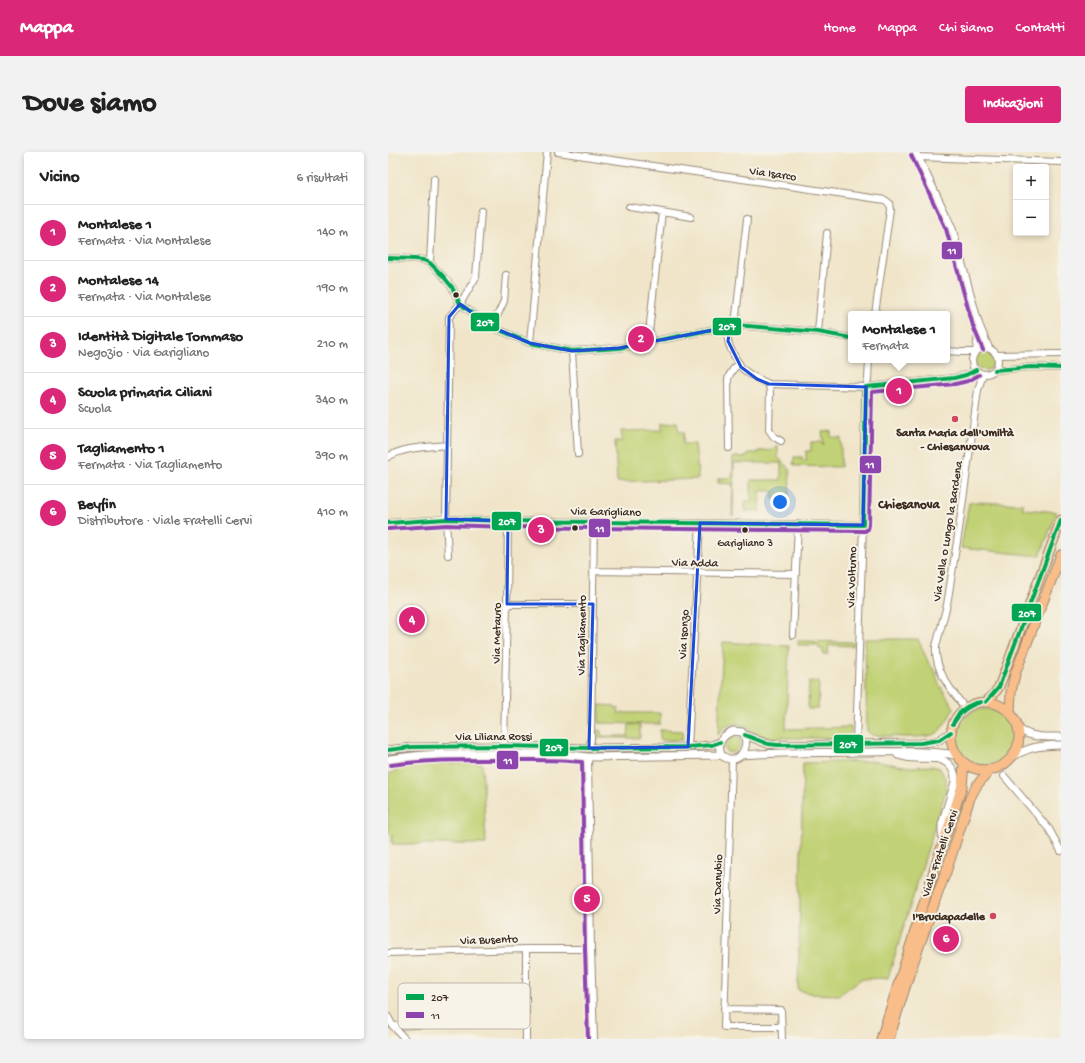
<!DOCTYPE html>
<html lang="it">
<head>
<meta charset="utf-8">
<style>
	body { margin:0; font-family:"Gochi Hand",sans-serif; background:#f2f2f2; color:#222 }
	.controls { position:absolute; right:12px; top:12px; display:grid; overflow:hidden; border-radius:4px; box-shadow:0 2px 6px #0003 }
	.controls button { width:36px; height:36px; display:grid; place-items:center; padding:0; border:0; border-bottom:1px solid #e0e0e0; background:#fff; color:#222; font:20px sans-serif }
	.you { position:absolute; left:392px; top:350px; width:14px; height:14px; margin:-10px; border:3px solid #fff; border-radius:50%; background:#1a73e8; box-shadow:0 0 0 6px #1a73e833 }
	.badge { display:grid; place-items:center; width:26px; height:26px; border-radius:50%; background:#db2777; color:#fff; font-size:13px; font-weight:700 }
	.pin { position:absolute; translate:-50% -50%; border:2px solid #fff; box-shadow:0 1px 4px #0006 }
	.popup { position:absolute; left:460px; top:159px; width:102px; height:52px; box-sizing:border-box; display:grid; place-content:center; border-radius:4px; background:#fff; filter:drop-shadow(0 1px 3px #0005); font-size:13px; white-space:nowrap; color:#767676 }
	.popup b { font-size:15px; color:#222 }
	.popup::after { content:''; position:absolute; left:50%; top:100%; margin-left:-8px; border:8px solid transparent; border-top-color:#fff }
	.list { margin:0; padding:0; list-style:none }
	h2 { display:flex; justify-content:space-between; align-items:center; height:52px; margin:0; padding:0 16px; font-size:17px }
	h2 small { font-size:13px; font-weight:400; color:#767676 }
	.list li { display:grid; grid-template-columns:26px 1fr auto; gap:12px; align-items:center; box-sizing:border-box; height:56px; padding:0 16px; border-top:1px solid #e0e0e0 }
	.list b { display:block; font-size:15px; white-space:nowrap }
	.list p { margin:0; font-size:13px; white-space:nowrap; color:#767676 }
	.list em { font-size:13px; font-style:normal; color:#767676 }
	.map { position:relative; flex:none; width:673px; height:887px; overflow:hidden; border-radius:4px }
	header { display:flex; align-items:center; gap:24px; box-sizing:border-box; height:56px; padding:0 20px; background:#db2777; color:#fff }
	header strong { font-size:19px }
	nav { display:flex; gap:22px; margin-inline-start:auto; font-size:14px }
	.intro { display:flex; align-items:center; justify-content:space-between; box-sizing:border-box; height:96px; padding:0 24px }
	h1 { margin:0; font-size:28px }
	.button { padding:10px 18px; border-radius:4px; background:#db2777; color:#fff; font-size:14px; font-weight:700 }
	main { display:flex; gap:24px; padding:0 24px }
	aside { flex:1; background:#fff; border-radius:4px; box-shadow:0 2px 6px #0003 }
	.map>svg:first-child { display:block }
	.green { fill:#c1d174; stroke:#7e7e49 }
	.lines { fill:none; stroke-linecap:round; stroke-linejoin:round }
	.minor-casing { stroke:#968874; stroke-width:8 }
	.tertiary-casing { stroke:#968874; stroke-width:9 }
	.primary-casing { stroke:#968874; stroke-width:11 }
	.minor { stroke:#fff; stroke-width:6 }
	.tertiary { stroke:#fff; stroke-width:7 }
	.primary { stroke:#f8bd89; stroke-width:9 }
	.bus-1-casing { stroke:#f7f3e8; stroke-width:7 }
	.bus-2-casing { stroke:#f7f3e8; stroke-width:7 }
	.bus-1 { stroke:#00a651; stroke-width:4 }
	.bus-2 { stroke:#8e44ad; stroke-width:4 }
	.marked { fill:none; stroke:#1d4ed8; stroke-width:3; stroke-linejoin:round }
	.bus-dot { fill:#3b2a1e; stroke:#f7f3e8; stroke-width:1.5 }
	.poi-dot { fill:#d1495b; stroke:#f7f3e8; stroke-width:1.5 }
	.labels { text-anchor:middle; stroke-width:4; stroke-linejoin:round; paint-order:stroke }
	.bus-label { font-size:11px; fill:#3b2a1e; stroke:#f7f3e8 }
	.street-label { font-size:12px; fill:#3b2a1e; stroke:#f7f3e8 }
	.poi-label { font-size:12px; font-weight:bold; fill:#3b2a1e; stroke:#f7f3e8 }
	.neighbourhood-label { font-size:13px; font-weight:bold; fill:#3b2a1e; stroke:#f7f3e8 }
	.key { fill:#f7f3e8; stroke:#bfb7ab; stroke-width:1 }
	.key-label { font-size:11px; fill:#3b2a1e }
	.line-badge { stroke:#f7f3e8; stroke-width:1.5 }
	.badge-label { font-size:11px; text-anchor:middle; font-weight:bold; fill:#fff }
</style>
</head>
<body>
<header>
<strong>Mappa</strong>
<nav><a>Home</a><a>Mappa</a><a>Chi siamo</a><a>Contatti</a></nav>
</header>
<div class="intro"><h1>Dove siamo</h1><a class="button">Indicazioni</a></div>
<main>
<aside>
<h2>Vicino<small>6 risultati</small></h2>
<ul class="list">
<li><span class="badge">1</span><div><b>Montalese 1</b><p>Fermata · Via Montalese</p></div><em>140 m</em></li>
<li><span class="badge">2</span><div><b>Montalese 14</b><p>Fermata · Via Montalese</p></div><em>190 m</em></li>
<li><span class="badge">3</span><div><b>Identità Digitale Tommaso</b><p>Negozio · Via Garigliano</p></div><em>210 m</em></li>
<li><span class="badge">4</span><div><b>Scuola primaria Ciliani</b><p>Scuola</p></div><em>340 m</em></li>
<li><span class="badge">5</span><div><b>Tagliamento 1</b><p>Fermata · Via Tagliamento</p></div><em>390 m</em></li>
<li><span class="badge">6</span><div><b>Beyfin</b><p>Distributore · Viale Fratelli Cervi</p></div><em>410 m</em></li>
</ul>
</aside>
<div class="map">
<svg width="673" height="887" viewBox="0 0 673 887">
	<rect width="100%" height="100%" fill="#f7f3e8"/>
	<filter id="ink" filterUnits="userSpaceOnUse"><feTurbulence type="fractalNoise" baseFrequency=".025" numOctaves="2"/><feDisplacementMap in="SourceGraphic" scale="8" xChannelSelector="R" yChannelSelector="G"/><feConvolveMatrix kernelMatrix="1 2 1 2 8 2 1 2 1" color-interpolation-filters="sRGB"/></filter>
	<filter id="wash" filterUnits="userSpaceOnUse"><feTurbulence type="fractalNoise" baseFrequency=".012" numOctaves="4" result="noise"/><feDisplacementMap in="SourceGraphic" scale="16" xChannelSelector="R" yChannelSelector="G"/><feGaussianBlur stdDeviation="0.9" result="paint"/><feColorMatrix in="noise" values="0 0 0 0 0 0 0 0 0 0 0 0 0 0 0 0 0 1.4 0 .05"/><feComposite in="paint" operator="in"/></filter>
	<g filter="url(#wash)">
		<rect width="100%" height="100%" fill="#f0e5c9"/>
		<!-- green -->
		<path class="green" d="M588 209a9 9 0 1 1 18 0a9 9 0 1 1-18 0Z
			M290 270 291 280H296L295 292H307L309 311 310 327 229 330 227 289H234L233 279 274 278V271Z
			M443 279V285L453 286V315L409 314 405 312 406 305H414L415 309H418V299H423V290H434V293H436L435 286 434 280Z
			M390 294V305L402 318 401 345H393V348L385 347V339H372V359H357V349H363V328H393V311H346L345 364H344L345 332 330 331V326H341L345 322V305H359L360 301H370V299L385 298Z
			M587 350 635 352V357L669 360 652 404 573 396 581 351Z
			M477 487H530L541 512 547 519 551 532 566 556C565 559 552 580 549 581 538 588 498 584 484 583L479 579Z
			M410 489 463 490 466 491 465 494 441 493 440 502H435V497H431V493H410Z
			M335 490 401 494 398 577 463 575V579L461 584 456 586H385L371 584 353 573 347 572 341 573 335 576 330 583Z
			M421 530H431L430 557H420Z
			M211 553 227 554V556H231L230 561H272V572H252V586H208V578L213 579V584H240L241 573 252 572 211 571Z
			M569 585a28 28 0 1 1 56 0a28 28 0 1 1-56 0Z
			M272 578 295 579 294 588H272Z
			M346 585 352 587C353 595 349 603 339 600 334 594 340 588 346 585Z
			M484 609 522 615 543 614 552 616 558 628V638L500 826 473 827 451 843 425 842 410 838 415 611Z
			M29 611H94L98 692H4V683L0 682V623L14 614Z"/>
	</g>
	<g filter="url(#ink)">
		<g class="lines">
			<!-- minor casing -->
			<g class="minor-casing">
				<path id="minor" d="M170 0 497 48 501 51 502 57 487 162
					M528 0 564 75 591 172 601 196
					M530 5 673 10
					M241 55 274 60
					M0 106 27 107 35 108 42 111 55 124 64 135 72 152 104 175 142 191 184 199 231 196 347 173 430 180 463 186
					M42 111 46 27
					M347 173 359 67
					M351 173C347 176 341 179 340 184 338 191 351 214 356 218 363 224 372 228 381 232L478 235 566 226 578 223 588 218
					M104 175 116 149 118 123
					M430 180 439 81
					M260 190 274 60 303 65
					M142 191 159 0
					M584 209a13 13 0 1 1 26 0a13 13 0 1 1-26 0Z
					M184 199 190 302
					M559 199 573 200H587
					M588 199 591 174
					M609 203 673 202
					M607 218 643 215 673 216
					M381 232 382 241 381 278 386 285 393 289
					M341 296 340 227C342 220 346 216 351 211
					M0 305C15 295 41 295 59 293
					M0 371 58 367 120 369 475 373
					M60 403 58 367 61 165 72 152 88 125 93 59
					M205 419 408 422
					M119 452H205
					M405 483 410 372
					M577 556C563 538 546 518 548 494L559 453 571 377 590 238 595 222
					M468 592 475 373 477 240 480 227 481 208
					M116 594 119 452 120 369
					M300 595 312 371
					M201 596 203 587 206 369
					M200 605 203 797 206 887
					M344 608 336 875H393
					M616 624 661 677 673 699
					M138 797V887
					M0 801 138 797H203
					M336 857 393 858 394 887
					M0 865 5 874 17 887
					M5 874 138 868"/>
			</g>
			<!-- tertiary casing -->
			<g class="tertiary-casing">
				<path id="tertiary" d="M631 577C643 586 658 585 673 585
					M345 579 354 580C362 589 356 609 342 607 339 607 336 605 333 603 329 591 333 584 345 579Z
					M357 583 380 592 390 593 533 591 543 590 551 588 563 580
					M0 598 24 595 116 594 201 596 300 595 324 593 332 590
					M353 603C392 600 431 601 470 600 502 600 536 598 568 603
					M510 603C516 605 522 606 528 606 542 607 554 603 563 615 567 620 567 624 567 630L554 672V679L555 689
					M624 605C643 594 652 594 673 593
					M2 607C42 600 84 602 124 602 150 602 175 601 200 605L333 603"/>
			</g>
			<!-- primary casing -->
			<g class="primary-casing">
				<path id="primary" d="M563 584a34 34 0 1 1 68 0a34 34 0 1 1-68 0Z
					M598 550 605 543 611 535 673 368
					M622 560 623 540 627 522 673 403
					M493 887 550 706 574 635 576 612
					M501 887 521 823 551 738 558 720 582 646 589 633 602 618"/>
			</g>
			<!-- minor -->
			<use href="#minor" class="minor"/>
			<!-- tertiary -->
			<use href="#tertiary" class="tertiary"/>
			<!-- primary -->
			<use href="#primary" class="primary"/>
			<!-- bus-1 casing -->
			<g class="bus-1-casing">
				<path id="bus-1" d="M0 106 27 107 35 108 42 111 55 124 64 135 72 152 104 175 142 191 184 199 231 196 347 173 430 180 463 186
					M607 218 643 215 673 216
					M478 235 566 226 578 223 588 218
					M0 371 58 367 120 369 475 373
					M475 373 478 235
					M598 550 611 535 673 368
					M565 572C570 559 580 552 593 550
					M565 572C573 559 579 554 593 550
					M357 583 380 592 390 593 533 591 551 588 563 580
					M0 598 24 595 116 594 201 596 300 595 324 593 332 590"/>
			</g>
			<!-- bus-2 casing -->
			<g class="bus-2-casing">
				<path id="bus-2" d="M523 3 558 77 585 174 595 198
					M0 377 58 373 120 375 477 379 480 377 481 373 484 240 567 232 580 229 591 223
					M3 613C42 607 81 608 120 608 145 608 170 607 194 610L197 797 200 887"/>
			</g>
			<!-- bus-1 -->
			<use href="#bus-1" class="bus-1"/>
			<!-- bus-2 -->
			<use href="#bus-2" class="bus-2"/>
		</g>
	</g>
	<!-- marked area -->
	<path class="marked" d="M72 152 104 175 125 184 142 191 184 199 231 196 351 173 341 182 340 189 353 215 369 227 381 232 478 235 475 373 312 371 300 595 201 596 205 452H119L120 369 58 367 61 165Z"/>
	<!-- markers -->
	<g class="bus-dot">
		<circle cx="68" cy="143" r="3.5"/>
		<circle cx="187" cy="376" r="3.5"/>
		<circle cx="357" cy="378" r="3.5"/>
	</g>
	<g class="poi-dot">
		<circle cx="567" cy="267" r="4"/>
		<circle cx="605" cy="764" r="4"/>
	</g>
	<g class="labels">
		<!-- bus labels -->
		<g class="bus-label">
			<text x="357" y="394">Garigliano 3</text>
		</g>
		<!-- street labels -->
		<g class="street-label">
			<text transform="translate(385 21) rotate(8)" y="4">Via Isarco</text>
			<text transform="translate(218 359) rotate(1)" y="4">Via Garigliano</text>
			<text transform="translate(559 379) rotate(-81)" y="4">Via Vella o Lungo la Bardena</text>
			<text transform="translate(307 410) rotate(1)" y="4">Via Adda</text>
			<text transform="translate(463 425) rotate(-88)" y="4">Via Volturno</text>
			<text transform="translate(108 481) rotate(-89)" y="4">Via Metauro</text>
			<text transform="translate(295 482) rotate(-87)" y="4">Via Isonzo</text>
			<text transform="translate(193 483) rotate(-89)" y="4">Via Tagliamento</text>
			<text x="106" y="588">Via Liliana Rossi</text>
			<text transform="translate(551 701) rotate(-71)" y="4">Viale Fratelli Cervi</text>
			<text transform="translate(329 732) rotate(-88)" y="4">Via Danubio</text>
			<text transform="translate(101 787) rotate(-2)" y="4">Via Busento</text>
		</g>
		<!-- poi labels -->
		<g class="poi-label">
			<text x="567" y="284">Santa Maria dell'Umiltà<tspan x="567" dy="14">- Chiesanuova</tspan></text>
			<text x="597" y="768" text-anchor="end">I'Bruciapadelle</text>
		</g>
		<!-- neighbourhood labels -->
		<g class="neighbourhood-label">
			<text x="521" y="356">Chiesanova</text>
		</g>
	</g>
	<!-- legend -->
	<rect x="10" y="831" width="132" height="46" rx="6" class="key"/>
	<rect x="18" y="842" width="18" height="6" fill="#00a651"/>
	<rect x="18" y="860" width="18" height="6" fill="#8e44ad"/>
	<g class="key-label">
		<text x="43" y="849">207</text>
		<text x="43" y="867">11</text>
	</g>
	<g class="line-badge">
		<rect x="553" y="89" width="22" height="19" rx="4" fill="#8e44ad"/>
		<rect x="82" y="160" width="30" height="20" rx="4" fill="#00a651"/>
		<rect x="324" y="165" width="30" height="19" rx="4" fill="#00a651"/>
		<rect x="471" y="303" width="23" height="19" rx="4" fill="#8e44ad"/>
		<rect x="103" y="359" width="31" height="20" rx="4" fill="#00a651"/>
		<rect x="200" y="366" width="23" height="20" rx="4" fill="#8e44ad"/>
		<rect x="623" y="451" width="31" height="19" rx="4" fill="#00a651"/>
		<rect x="445" y="582" width="31" height="20" rx="4" fill="#00a651"/>
		<rect x="151" y="586" width="30" height="19" rx="4" fill="#00a651"/>
		<rect x="108" y="598" width="23" height="20" rx="4" fill="#8e44ad"/>
	</g>
	<g class="badge-label">
		<text x="564" y="102">11</text>
		<text x="97" y="174">207</text>
		<text x="339" y="178">207</text>
		<text x="482" y="316">11</text>
		<text x="119" y="373">207</text>
		<text x="212" y="380">11</text>
		<text x="639" y="465">207</text>
		<text x="460" y="596">207</text>
		<text x="166" y="599">207</text>
		<text x="120" y="612">11</text>
	</g>
</svg>
<div class="controls">
<button>+</button>
<button>−</button>
</div>
<div class="you"></div>
<div class="pin badge" style="left:511px;top:239px">1</div>
<div class="popup"><b>Montalese 1</b>Fermata</div>
<div class="pin badge" style="left:253px;top:187px">2</div>
<div class="pin badge" style="left:153px;top:378px">3</div>
<div class="pin badge" style="left:24px;top:468px">4</div>
<div class="pin badge" style="left:199px;top:747px">5</div>
<div class="pin badge" style="left:558px;top:787px">6</div>
</div>
</main>
</body>
</html>
